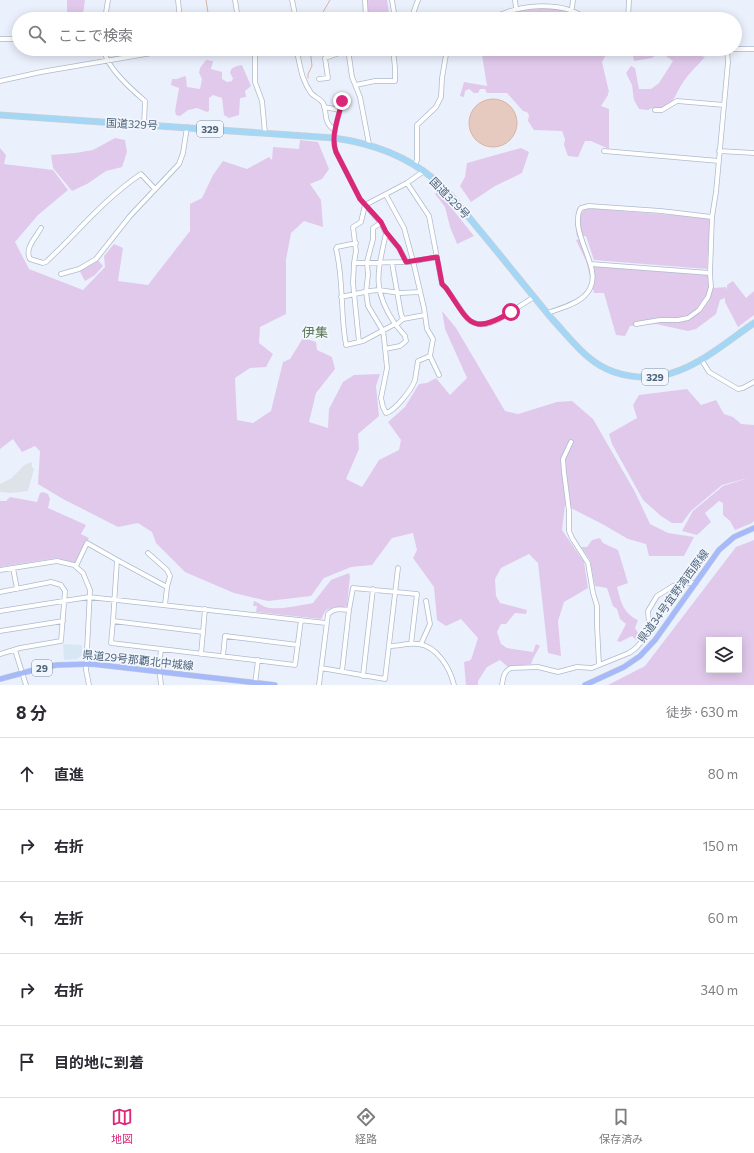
<!DOCTYPE html>
<html lang="ja">
<head>
<meta charset="utf-8">
<style>
	body { margin:0; font-family:Commissioner,"Noto Sans JP",sans-serif; background:#f7f7f7; color:#2b2b33 }
	.controls { position:absolute; right:12px; bottom:12px; display:grid; overflow:hidden; border-radius:0px; box-shadow:0 2px 10px #0003 }
	.controls button { width:36px; height:36px; display:grid; place-items:center; padding:0; border:0; border-bottom:1px solid #e1e1e2; background:#fff; color:#2b2b33; font:20px sans-serif }
	.stop { position:absolute; width:12px; height:12px; margin:-9px; border:3px solid #db2777; border-radius:50%; background:#fff }
	.stop.end { background:#db2777; border-color:#fff; box-shadow:0 1px 4px #0008 }
	.list { margin:0; padding:0; list-style:none }
	h2 { display:flex; justify-content:space-between; align-items:center; height:52px; margin:0; padding:0 16px; font-size:17px }
	h2 small { font-size:13px; font-weight:400; color:#7c7c81 }
	.list li { display:grid; grid-template-columns:26px 1fr auto; gap:12px; align-items:center; box-sizing:border-box; height:72px; padding:0 16px; border-top:1px solid #e1e1e2 }
	.list b { display:block; font-size:15px; white-space:nowrap }
	.list em { font-size:13px; font-style:normal; color:#7c7c81 }
	.icon { flex:none; width:22px; height:22px; fill:none; stroke:currentColor; stroke-width:2; stroke-linecap:round; stroke-linejoin:round }
	.map { position:relative; flex:none; width:754px; height:685px; overflow:hidden }
	.search { position:absolute; background:#fff; box-shadow:0 2px 10px #0003; left:12px; right:12px; top:12px; height:44px; display:flex; align-items:center; gap:10px; box-sizing:border-box; padding:0 14px; border-radius:22px; color:#7c7c81; font-size:15px }
	.sheet { height:412px; background:#fff }
	nav { display:flex; justify-content:space-around; align-items:center; box-sizing:border-box; height:56px; border-top:1px solid #e1e1e2; background:#fff; font-size:11px; color:#7c7c81 }
	nav a { display:grid; justify-items:center; gap:2px }
	nav .on { color:#db2777 }
	.map>svg:first-child { display:block }
	.commercial { fill:#d7e8f4 }
	.industrial { fill:#dee3e9 }
	.green { fill:#e1c9eb; fill-rule:evenodd }
	.water { fill:#e7cabf; stroke:#d9b4a5 }
	.lines { fill:none; stroke-linecap:round; stroke-linejoin:round }
	.stream { stroke:#d9b4a5; stroke-width:1 }
	.minor-casing { stroke:#aebbcd; stroke-width:5.5 }
	.major-casing { stroke:#cad0d6; stroke-width:6 }
	.highway-casing { stroke:#cad0d6; stroke-width:7 }
	.minor { stroke:#fff; stroke-width:4 }
	.major { stroke:#a6baf9; stroke-width:5 }
	.highway { stroke:#a4d6f5; stroke-width:5.5 }
	.route { stroke:#db2777; stroke-width:5 }
	.labels { text-anchor:middle; stroke-width:3.5; stroke-linejoin:round; paint-order:stroke }
	.shield { fill:#f2f6ff; stroke:#7f90a0; stroke-width:1 }
	.shield-label { font-size:10px; font-weight:bold; fill:#4e6478 }
	.street-label { font-size:11px; fill:#4e6478; stroke:#f2f6ff }
	.quarter-label { font-size:13px; fill:#5c7854; stroke:#f2f6ff }
</style>
</head>
<body>
<div class="map">
<svg width="754" height="685" viewBox="0 0 754 685">
	<rect width="100%" height="100%" fill="#ebf0fd"/>
	<!-- commercial -->
	<path class="commercial" d="M63 644 82 645V655L77 659 64 660Z"/>
	<!-- industrial -->
	<path class="industrial" d="M32 462V467L34 469 28 491 10 493 0 492V484L12 478 24 465Z"/>
	<!-- green -->
	<path class="green" d="M67 0H85L83 14 67 13Z
		M366 0H387L390 19H377V15L368 12Z
		M564 8 576 14 582 19H499L520 10Z
		M467 49H480L481 51V49H609L602 62 609 92 608 93V95L601 106 609 109V149L591 141H585L578 157 568 156 564 145 565 139 562 131 534 130 528 121 529 115 527 112 523 111 507 93H487L485 89H480L478 93H474L469 89 465 91 464 97 460 96 464 82 487 86 482 55 467 53Z
		M628 49H678L680 51 705 57C698 65 688 74 682 84 672 100 677 100 659 110L652 108 648 110 639 109 634 100 632 85 626 73 631 66 635 68 639 89H651L659 83 673 61 663 54H657L652 58 634 61 633 55 628 53Z
		M206 60 213 61 211 69 222 72V79L227 82 232 81 233 78 230 73C231 67 236 66 242 65L251 86 245 91 246 97 240 98 239 115 229 118 224 115 222 98 213 95 209 98V111L207 112 197 108 188 110 180 116 176 115 175 111 179 88 171 85 172 79H177L185 76 186 77 187 87 200 89 202 79 199 73 200 68Z
		M115 138 125 140 127 152 122 167 106 171 87 184 72 191 53 168 51 155 75 153 93 150Z
		M300 140 318 142 329 169 322 179 310 184 321 200 323 227 304 221 291 233 286 260V314L260 327 259 343 273 354 266 367 250 368 235 378 237 420 253 423 271 411 283 362 290 359 303 338 316 342 317 350 332 357 335 369 316 393 309 422 328 428 329 409 343 382 354 375 380 374 376 386 379 416 358 434 359 449 346 479 362 487 379 460 399 450 401 440 388 422 405 407 419 384 427 383 436 378 450 395 467 378 445 329 442 311 456 328 505 411 518 414 557 402 572 401 593 419 635 492 650 524 668 533 694 537 684 556H649L646 544 628 539 604 525 565 505 562 530 584 562 588 588 564 602 558 621 561 656 548 653 538 563 529 554 501 568 495 579 496 596 500 603 527 610 526 614 515 613 506 624H501L497 632 501 644 507 648 533 652 536 644 540 646C537 652 533 657 531 664L508 667 500 660 487 667 478 681V685H466L464 662 471 660 478 638 461 619 446 626 437 620 434 587 413 558 417 550 413 533 392 538 372 565 351 567 324 578 311 596 268 601 234 593 185 572 156 543 152 532 138 523 118 527 63 499 38 484 40 451 35 446 22 452 13 439 0 449V148L6 155 4 164 53 170 68 190 38 215 15 242 29 269 83 290 105 267 104 256 114 244 123 248 118 281 148 285 190 231V204L202 198 213 175 223 161 247 169 269 157 272 160 273 147 299 149Z
		M521 148 529 152 522 173 495 186 471 202 460 186 465 177 467 163Z
		M438 191 474 236 457 244 450 227 445 207 435 194Z
		M585 208 710 218 707 269 594 260 586 236 577 237 575 223Z
		M583 238 594 266 708 274 714 288 726 287 727 290V285L733 281 746 298 754 291V315L738 327 725 302V298L720 300 716 314 696 329 688 331 656 324 630 326 625 336 616 335 604 293H594L586 261 576 240Z
		M97 259 103 266 95 275 85 281 79 270Z
		M687 389 701 405 716 400 724 414 733 417 741 424 754 425V521L752 523 735 530 730 521 723 515V503L719 501 705 513 711 522 697 535 682 531 693 511 723 486 748 478 722 485 691 511 682 523H672L661 516 643 500 612 444 609 434 637 418 633 405 639 395Z
		M43 492 48 494 50 499 48 508 86 525 81 534 89 538 75 563 57 558 0 567V501H6L10 497 37 502 40 493Z
		M600 538 603 543 618 550 628 583 617 587C621 602 623 613 638 620L635 628 640 636 636 640 632 636 620 642 617 641 626 624 620 619 617 609 613 606 607 588 595 586 590 560 581 547H587L592 540Z
		M754 540V685H608L645 666 736 547ZM709 640H739V670H709Z
		M349 573 350 576 347 606C341 609 329 605 324 613 323 615 323 617 321 619L256 612 257 606H253L254 601C259 603 261 605 265 607 276 611 302 605 313 603L331 580Z"/>
	<!-- water -->
	<path class="water" d="M469 123a24 24 0 1 1 48 0a24 24 0 1 1-48 0Z"/>
	<g class="lines">
		<!-- stream -->
		<path class="stream" d="M206 0 209 19
			M319 19 330 0
			M308 78V74L312 66 310 49"/>
		<!-- minor casing -->
		<g class="minor-casing">
			<path id="minor" d="M178 0 180 19
				M235 0 238 19
				M292 0 296 19
				M365 0 366 19
				M392 0 395 19
				M515 0 516 8
				M572 8 573 0
				M105 19 108 0
				M411 19 418 0
				M491 19C519 4 562 0 587 19
				M628 19 629 0
				M0 39H19
				M104 49C105 66 132 90 145 101L144 125
				M231 49C251 53 270 55 290 49
				M296 49C301 66 300 77 311 93 314 97 320 98 323 103 328 113 322 122 335 130
				M348 49 352 77 360 97 369 144
				M410 49 420 50 427 49
				M717 49H754
				M255 53V82L262 101 265 133
				M319 79 328 78 325 58 348 50
				M0 81 41 72 175 49
				M356 85 375 81H395V68L393 49
				M342 101C339 117 330 136 336 152L360 199 381 223 386 233 399 248 406 261
				M324 107 340 110
				M655 110H662L677 101 724 105
				M604 151 719 161
				M719 151 754 153
				M415 165 417 160V125L436 107 441 97 442 78 447 49
				M407 183 429 216 442 284 446 288 466 317 470 321 478 324H487L498 320 534 297
				M365 205 407 183 424 171
				M381 223 373 228V239L367 262 368 275 366 292 368 306 383 331 384 338 387 368 381 398 383 407 386 413C395 411 412 389 415 380 416 373 417 367 418 361L430 356 433 339 427 329 424 308 413 261 404 228 386 195
				M41 228C36 237 24 249 30 259L43 263 46 262C77 233 105 198 141 174L155 189
				M356 243 337 247 336 249C344 280 340 313 346 345L363 341 395 324C371 288 378 272 386 233
				M354 263 409 262 437 257
				M392 263 401 314 403 319
				M591 264 710 273
				M61 274 79 269 96 259 130 216 179 164 183 153 187 127
				M341 297 369 291 379 290 400 293 420 292
				M547 313C572 305 602 297 590 263 586 250 580 239 578 225 578 219 577 213 581 208L589 206 661 211 712 217
				M636 324 660 320H678L688 318 699 310 708 297 711 287 710 273 712 217 716 192 728 62 727 50
				M396 325 403 319 425 315
				M359 342 353 283 354 263 356 251 353 227 361 222 365 205
				M385 349 400 346 406 341 405 336 395 324
				M430 356 439 375
				M701 359 709 372 738 389 743 388 754 382
				M571 442 563 459 564 472 569 511V531L572 538 588 563 593 593 597 606V625L599 665
				M148 553 167 570 170 576 167 587
				M76 566 87 543 117 560
				M13 568 17 589
				M0 570 57 561 74 565 83 573 90 590 86 670 89 685
				M0 592 51 582 61 585 65 591 61 641 20 648 0 654
				M165 605 167 587 117 560 113 621 203 632 205 609
				M0 611 89 597 326 623
				M113 621 111 643 295 665 301 620
				M0 631 63 621
				M421 644 430 624 426 601
				M389 646C398 646 409 643 418 644 437 646 450 668 454 685
				M15 650 26 685
				M201 654 203 632
				M223 656 225 636 298 645
				M321 668 385 679 398 568
				M342 671 349 610 353 588 417 594 411 644
				M363 676 373 589
				M255 684 258 660
				M161 685 159 667 161 649
				M319 685 328 614C334 608 340 609 349 610
				M502 685C503 678 504 671 511 668L538 667 558 672 577 667 592 668 629 653 636 648 648 634 649 624 648 611 657 596 673 586 685 583H696"/>
		</g>
		<!-- major casing -->
		<g class="major-casing">
			<path id="major" d="M0 679 41 668 57 665 92 664 275 685
				M585 685 624 667 640 656 655 640 719 550 734 537 754 528"/>
		</g>
		<!-- highway casing -->
		<g class="highway-casing">
			<path id="highway" d="M0 115 334 138C371 143 405 155 434 179 450 193 463 210 476 226 502 257 527 289 553 320 568 336 582 355 601 366 618 376 641 379 660 376 695 370 725 343 754 323"/>
		</g>
		<!-- minor -->
		<use href="#minor" class="minor"/>
		<!-- major -->
		<use href="#major" class="major"/>
		<!-- highway -->
		<use href="#highway" class="highway"/>
	</g>
	<g class="lines">
		<!-- route -->
		<path class="route" d="M342 101C339 117 330 136 336 152L360 199 381 222 386 232 399 248 406 262 437 257 442 284 446 288C469 321 470 337 511 312"/>
	</g>
	<g class="labels">
		<!-- shield labels -->
		<g class="shield">
			<rect x="197" y="121" width="26" height="16" rx="3"/>
			<rect x="642" y="369" width="26" height="16" rx="3"/>
			<rect x="32" y="660" width="20" height="16" rx="3"/>
		</g>
		<g class="shield-label">
			<text x="210" y="133">329</text>
			<text x="655" y="381">329</text>
			<text x="42" y="672">29</text>
		</g>
		<!-- street labels -->
		<g class="street-label">
			<text transform="translate(132 124) rotate(3)" y="4">国道329号</text>
			<text transform="translate(450 198) rotate(46)" y="4">国道329号</text>
			<text transform="translate(673 596) rotate(-54)" y="4">県道34号宜野湾西原線</text>
			<text transform="translate(138 660) rotate(6)" y="4">県道29号那覇北中城線</text>
		</g>
		<!-- quarter labels -->
		<g class="quarter-label">
			<text x="315" y="337">伊集</text>
		</g>
	</g>
</svg>
<div class="controls">
<button><svg class="icon" aria-label="layers" viewBox="0 0 24 24"><path d="M12 4l9 5-9 5-9-5zM3 14l9 5 9-5"/></svg></button>
</div>
<div class="stop" style="left:511px;top:312px"></div>
<div class="stop end" style="left:342px;top:101px"></div>
<div class="search"><svg class="icon" aria-label="search" viewBox="0 0 24 24"><circle cx="10" cy="10" r="6"/><path d="M15 15l6 6"/></svg>ここで検索</div>
</div>
<section class="sheet">
<h2>8 分<small>徒歩 · 630 m</small></h2>
<ul class="list">
<li><svg class="icon" aria-label="ahead" viewBox="0 0 24 24"><path d="M12 20V5M6 11l6-6 6 6"/></svg><div><b>直進</b></div><em>80 m</em></li>
<li><svg class="icon" aria-label="right" viewBox="0 0 24 24"><path d="M7 20v-9h11M14 6l5 5-5 5"/></svg><div><b>右折</b></div><em>150 m</em></li>
<li><svg class="icon" aria-label="left" viewBox="0 0 24 24"><path d="M17 20v-9H6M10 6l-5 5 5 5"/></svg><div><b>左折</b></div><em>60 m</em></li>
<li><svg class="icon" aria-label="right" viewBox="0 0 24 24"><path d="M7 20v-9h11M14 6l5 5-5 5"/></svg><div><b>右折</b></div><em>340 m</em></li>
<li><svg class="icon" aria-label="arrive" viewBox="0 0 24 24"><path d="M6 21V4h12l-3 4 3 4H6"/></svg><div><b>目的地に到着</b></div></li>
</ul>
</section>
<nav>
<a class="on"><svg class="icon" aria-label="map" viewBox="0 0 24 24"><path d="M3 6l6-2 6 2 6-2v14l-6 2-6-2-6 2zM9 4v14M15 6v14"/></svg>地図</a>
<a><svg class="icon" aria-label="directions" viewBox="0 0 24 24"><path d="M12 3l9 9-9 9-9-9zM9 14v-3h6M13 9l2 2-2 2"/></svg>経路</a>
<a><svg class="icon" aria-label="saved" viewBox="0 0 24 24"><path d="M7 4h10v16l-5-4-5 4z"/></svg>保存済み</a>
</nav>
</body>
</html>
